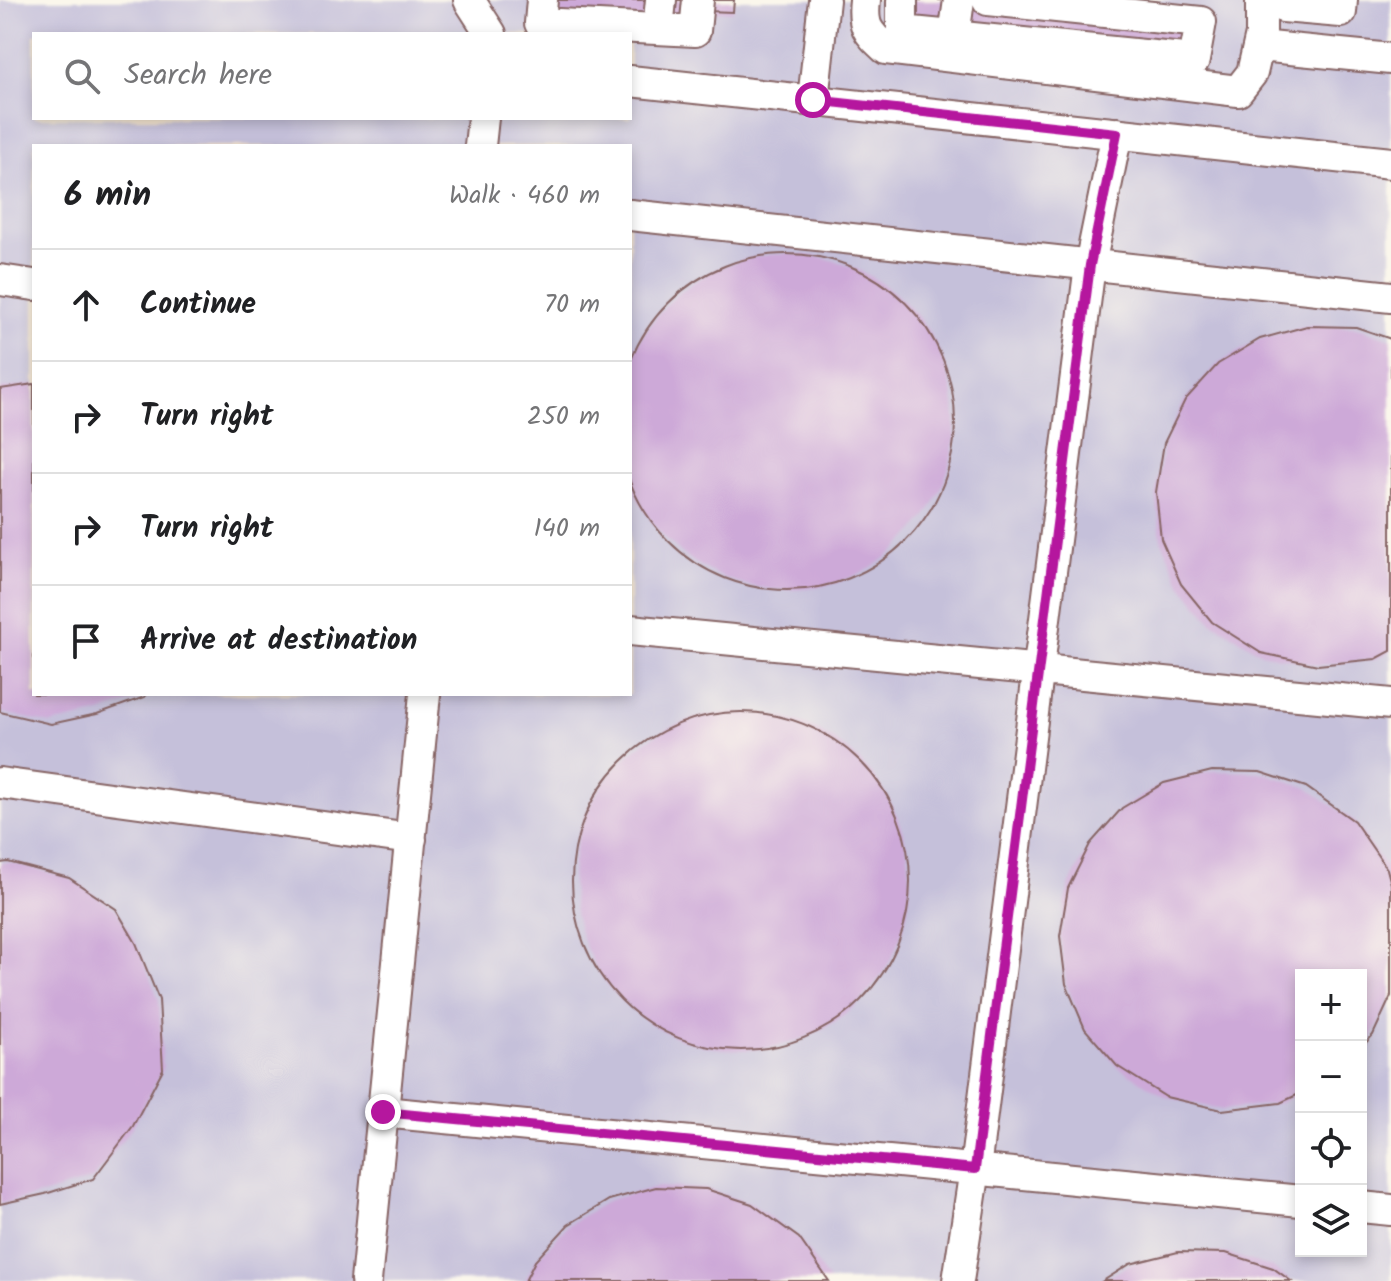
<!DOCTYPE html>
<html lang="en">
<head>
<meta charset="utf-8">
<style>
	body { margin:0; font-family:Kalam,sans-serif; background:#f6f6f6; color:#202124 }
	.controls { position:absolute; right:24px; bottom:24px; display:grid; overflow:hidden; border-radius:0px; box-shadow:0 4px 12px #0003 }
	.controls button { width:72px; height:72px; display:grid; place-items:center; padding:0; border:0; border-bottom:2px solid #e0e0e0; background:#fff; color:#202124; font:40px sans-serif }
	.stop { position:absolute; width:24px; height:24px; margin:-18px; border:6px solid #b5179e; border-radius:50%; background:#fff }
	.stop.end { background:#b5179e; border-color:#fff; box-shadow:0 2px 8px #0008 }
	.list { margin:0; padding:0; list-style:none }
	h2 { display:flex; justify-content:space-between; align-items:center; height:104px; margin:0; padding:0 32px; font-size:34px }
	h2 small { font-size:26px; font-weight:400; color:#757577 }
	.list li { display:grid; grid-template-columns:52px 1fr auto; gap:24px; align-items:center; box-sizing:border-box; height:112px; padding:0 32px; border-top:2px solid #e0e0e0 }
	.list b { display:block; font-size:30px; white-space:nowrap }
	.list em { font-size:26px; font-style:normal; color:#757577 }
	.icon { flex:none; width:44px; height:44px; fill:none; stroke:currentColor; stroke-width:2; stroke-linecap:round; stroke-linejoin:round }
	.map { position:relative; flex:none; width:1391px; height:1281px; overflow:hidden }
	.search { position:absolute; background:#fff; box-shadow:0 4px 12px #0003; left:32px; top:32px; width:600px; height:88px; display:flex; align-items:center; gap:20px; box-sizing:border-box; padding:0 28px; border-radius:0px; color:#757577; font-size:30px }
	.panel { position:absolute; background:#fff; box-shadow:0 4px 12px #0003; left:32px; top:144px; width:600px; height:552px; border-radius:0px }
	.map>svg:first-child { display:block }
	.industrial { fill:#c5c0da; fill-rule:evenodd }
	.building { fill:#cda9d8 }
	.lines { fill:none; stroke-linecap:round; stroke-linejoin:round }
	.street-casing { stroke:#876565; stroke-width:34 }
	.street { stroke:#fff; stroke-width:30 }
	.route { stroke:#b5179e; stroke-width:10 }
</style>
</head>
<body>
<div class="map">
<svg width="1391" height="1281" viewBox="0 0 1391 1281">
	<rect width="100%" height="100%" fill="#fbf7ec"/>
	<filter id="ink" filterUnits="userSpaceOnUse"><feTurbulence type="fractalNoise" baseFrequency=".0125" numOctaves="2"/><feDisplacementMap in="SourceGraphic" scale="16" xChannelSelector="R" yChannelSelector="G"/><feConvolveMatrix kernelMatrix="1 2 1 2 8 2 1 2 1" color-interpolation-filters="sRGB"/></filter>
	<filter id="wash" filterUnits="userSpaceOnUse"><feTurbulence type="fractalNoise" baseFrequency=".006" numOctaves="4" result="noise"/><feDisplacementMap in="SourceGraphic" scale="32" xChannelSelector="R" yChannelSelector="G"/><feGaussianBlur stdDeviation="1.8" result="paint"/><feColorMatrix in="noise" values="0 0 0 0 0 0 0 0 0 0 0 0 0 0 0 0 0 1.4 0 .05"/><feComposite in="paint" operator="in"/></filter>
	<g filter="url(#wash)">
		<rect width="100%" height="100%" fill="#f7e7d1"/>
		<!-- industrial -->
		<path class="industrial" d="M0 0H1391V1281H0ZM34 34H630V118H34ZM34 146H630V694H34ZM1301 975H1361V1251H1301Z"/>
		<g id="blocks">
			<!-- building -->
			<path class="building" d="M534 0H734L733 12 706 11 599 34Z
				M896 0H1056L1210 17 1200 66 895 35Z
				M619 422a168 168 0 1 1 336 0a168 168 0 1 1-336 0Z
				M1307 326 1356 327 1391 339V651L1376 659 1318 665 1261 653 1212 622 1181 584 1161 539 1156 492 1164 443 1185 400 1218 364 1260 339Z
				M34 384V694H147L145 697 97 714 51 724 0 712V389Z
				M572 881a169 169 0 1 1 338 0a169 169 0 1 1-338 0Z
				M1212 771 1260 772 1306 787 1354 821 1387 869 1391 884V996L1373 1035 1361 1048V975H1301V1093L1280 1103 1222 1110 1166 1097 1117 1066 1085 1029 1066 984 1060 936 1068 888 1090 844 1122 808 1164 783Z
				M8 862 69 878 116 909 136 943 159 1000 163 1069 133 1126 93 1179 45 1194 0 1204V863Z
				M656 1187 706 1189 752 1204 799 1238 829 1281H525L535 1261 568 1225 609 1200Z
				M1178 1252 1226 1253 1273 1268 1291 1281H1103L1130 1264Z"/>
		</g>
	</g>
	<g filter="url(#ink)">
		<use href="#blocks" fill-opacity="0" stroke="#876565" stroke-width="2"/>
		<g class="lines">
			<!-- street casing -->
			<g class="street-casing">
				<path id="street" d="M469 0 491 34
					M542 0 540 23 695 31 698 0
					M865 0C862 26 867 32 886 49L1238 91 1252 73 1261 34V0
					M902 0V31L1194 60 1201 22 988 0
					M1283 0V7L1341 12 1342 0
					M658 29 661 0
					M954 36 959 0
					M1259 46 1391 59
					M630 81 1391 163
					M813 100 824 0
					M480 146 483 118
					M630 215 1391 297
					M0 280 34 285
					M630 630 1391 704
					M0 783 411 839
					M383 1112 1301 1201
					M1361 1207 1391 1210
					M366 1281 425 694
					M958 1281 975 1169 1090 265 1117 133"/>
			</g>
			<!-- street -->
			<use href="#street" class="street"/>
		</g>
	</g>
	<g class="lines" filter="url(#ink)">
		<!-- route -->
		<path class="route" d="M383 1112 975 1169 1090 265 1117 133 813 100"/>
	</g>
</svg>
<div class="controls">
<button>+</button>
<button>−</button>
<button><svg class="icon" aria-label="locate" viewBox="0 0 24 24"><circle cx="12" cy="12" r="6"/><path d="M12 2v4M12 18v4M2 12h4M18 12h4"/></svg></button>
<button><svg class="icon" aria-label="layers" viewBox="0 0 24 24"><path d="M12 4l9 5-9 5-9-5zM3 14l9 5 9-5"/></svg></button>
</div>
<div class="stop" style="left:813px;top:100px"></div>
<div class="stop end" style="left:383px;top:1112px"></div>
<div class="search"><svg class="icon" aria-label="search" viewBox="0 0 24 24"><circle cx="10" cy="10" r="6"/><path d="M15 15l6 6"/></svg>Search here</div>
<section class="panel">
<h2>6 min<small>Walk · 460 m</small></h2>
<ul class="list">
<li><svg class="icon" aria-label="ahead" viewBox="0 0 24 24"><path d="M12 20V5M6 11l6-6 6 6"/></svg><div><b>Continue</b></div><em>70 m</em></li>
<li><svg class="icon" aria-label="right" viewBox="0 0 24 24"><path d="M7 20v-9h11M14 6l5 5-5 5"/></svg><div><b>Turn right</b></div><em>250 m</em></li>
<li><svg class="icon" aria-label="right" viewBox="0 0 24 24"><path d="M7 20v-9h11M14 6l5 5-5 5"/></svg><div><b>Turn right</b></div><em>140 m</em></li>
<li><svg class="icon" aria-label="arrive" viewBox="0 0 24 24"><path d="M6 21V4h12l-3 4 3 4H6"/></svg><div><b>Arrive at destination</b></div></li>
</ul>
</section>
</div>
</body>
</html>
